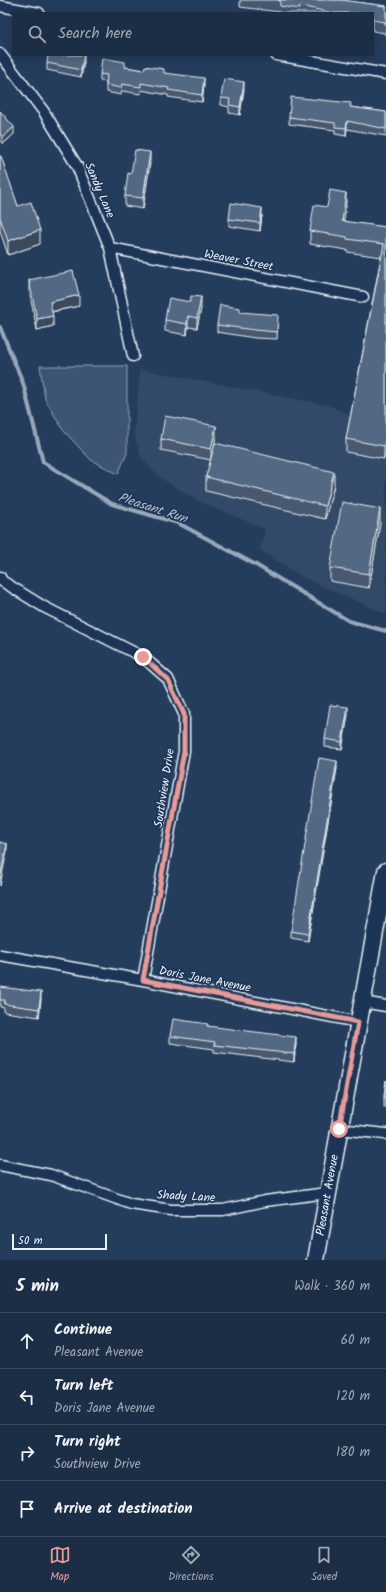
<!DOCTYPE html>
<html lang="en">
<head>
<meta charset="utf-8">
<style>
	body { margin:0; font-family:Kalam,sans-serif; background:#25364d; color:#f1f3f6 }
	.scale { position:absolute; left:12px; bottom:10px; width:95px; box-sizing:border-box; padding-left:4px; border:2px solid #e8f1f8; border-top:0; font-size:11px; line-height:14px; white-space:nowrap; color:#e8f1f8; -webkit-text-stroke:3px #1d3557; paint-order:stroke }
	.stop { position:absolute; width:12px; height:12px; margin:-9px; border:3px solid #e69b98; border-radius:50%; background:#fff }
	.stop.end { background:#e69b98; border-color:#fff; box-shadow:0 1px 4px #0008 }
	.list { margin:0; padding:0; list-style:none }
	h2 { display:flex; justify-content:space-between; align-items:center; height:52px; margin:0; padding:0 16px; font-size:17px }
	h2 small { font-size:13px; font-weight:400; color:#a0a8b3 }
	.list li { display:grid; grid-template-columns:26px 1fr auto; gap:12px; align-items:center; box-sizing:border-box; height:56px; padding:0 16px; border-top:1px solid #3a4a5f }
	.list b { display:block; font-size:15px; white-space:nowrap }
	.list p { margin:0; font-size:13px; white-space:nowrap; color:#a0a8b3 }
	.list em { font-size:13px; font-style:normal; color:#a0a8b3 }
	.icon { flex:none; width:22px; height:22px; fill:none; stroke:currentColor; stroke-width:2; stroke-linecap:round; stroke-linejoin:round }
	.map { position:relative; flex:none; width:386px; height:1260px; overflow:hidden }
	.search { position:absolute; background:#1c2e46; box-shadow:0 2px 10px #0003; left:12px; right:12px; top:12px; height:44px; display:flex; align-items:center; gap:10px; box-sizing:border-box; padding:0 14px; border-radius:0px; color:#a0a8b3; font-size:15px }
	.sheet { height:276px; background:#1c2e46 }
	nav { display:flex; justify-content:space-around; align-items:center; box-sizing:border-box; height:56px; border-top:1px solid #3a4a5f; background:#1c2e46; font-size:11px; color:#a0a8b3 }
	nav a { display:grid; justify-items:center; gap:2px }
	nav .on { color:#e69b98 }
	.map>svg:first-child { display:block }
	.built { fill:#334a68 }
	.green { fill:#3e5472; stroke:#93a2b5 }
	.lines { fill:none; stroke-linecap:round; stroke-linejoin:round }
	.stream { stroke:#99a8ba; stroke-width:4 }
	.street-casing { stroke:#e8f1f8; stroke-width:13 }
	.primary-casing { stroke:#e8f1f8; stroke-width:19 }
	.street { stroke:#1d3557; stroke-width:10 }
	.primary { stroke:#1d3557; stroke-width:16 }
	.wall { fill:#475970; stroke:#e8f1f8 }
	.shaded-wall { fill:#3a485b; stroke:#e8f1f8 }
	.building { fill:#536782; stroke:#e8f1f8 }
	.route { stroke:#e69b98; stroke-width:5 }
	.labels { text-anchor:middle; stroke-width:3.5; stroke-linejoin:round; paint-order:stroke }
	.street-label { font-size:12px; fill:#e8f1f8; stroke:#1d3557 }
	.water-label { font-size:13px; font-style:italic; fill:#b4c1ce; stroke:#1d3557 }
</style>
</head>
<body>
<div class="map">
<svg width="386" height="1260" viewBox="0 0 386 1260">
	<rect width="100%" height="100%" fill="#253d5d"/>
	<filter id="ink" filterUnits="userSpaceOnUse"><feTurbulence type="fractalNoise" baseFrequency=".025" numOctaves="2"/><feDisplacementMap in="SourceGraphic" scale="8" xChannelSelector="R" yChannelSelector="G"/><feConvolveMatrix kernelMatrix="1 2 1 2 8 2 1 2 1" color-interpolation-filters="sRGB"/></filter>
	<g filter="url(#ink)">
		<!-- built -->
		<path class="built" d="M386 245V614L306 579 260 550 265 529 200 502 159 477 141 457 134 434 140 369 331 406 353 417Z"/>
		<!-- green -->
		<path class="green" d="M40 366H127V453L118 474 91 460 63 430 45 399Z"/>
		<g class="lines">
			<!-- stream -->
			<path class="stream" d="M0 327 23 383 43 462 112 504 178 523 256 565 349 621 386 631"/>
			<!-- street casing -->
			<g class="street-casing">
				<path id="street" d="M0 6 39 13
					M0 54 44 112 77 166 110 248 133 356
					M276 55 386 74
					M110 248 363 297
					M0 577 2 581 44 607 143 657 168 679 184 714V751L143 980
					M0 955 143 980 358 1022
					M362 1002 386 1006
					M339 1129 386 1134
					M0 1165 51 1175 131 1204 171 1210H223L265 1201 327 1193"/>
			</g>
			<!-- primary casing -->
			<g class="primary-casing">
				<path id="primary" d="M316 1260 386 871"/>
			</g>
			<!-- street -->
			<use href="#street" class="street"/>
			<!-- primary -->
			<use href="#primary" class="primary"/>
		</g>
		<!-- wall -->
		<path class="wall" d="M240 0H341L386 6V35H385V33L373 31V13H280V12L240 7Z
			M84 62 81 77 47 70V63Z
			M125 67 164 73 204 86 202 102 168 97V95L141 90V94L122 91 121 95 106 92V82L100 81V74Z
			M244 89 240 115 229 113V107L221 105V98Z
			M351 107 386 112V136L347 129 346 136 335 134V130L289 124V117Z
			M0 111 14 134 3 144 0 141Z
			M0 156 18 206 40 244 8 255 0 231Z
			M150 163 143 209 125 206V196L131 174Z
			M346 206 343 222 386 227V449L384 459 346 452V439L381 257 347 252V250L310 244V231L327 207Z
			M262 215 260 231 229 226V219Z
			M29 280 79 306 52 312 53 326 37 330 29 291Z
			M190 302 201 308 197 328 188 327 187 335 165 331V320Z
			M240 312 278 322 277 339 255 338 217 332V325Z
			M216 436 213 450 334 485 325 519 206 491V477L211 460 161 450V439Z
			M380 523 369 588 330 581V568Z
			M348 715 342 749 325 747V739Z
			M337 768 308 941 291 938V931Z
			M0 987 41 999 39 1017 4 1012V1008L0 1007Z
			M208 1026 296 1044 294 1062 214 1052V1049L170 1043V1036Z
			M386 1080V1108H384V1097Z"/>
		<!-- shaded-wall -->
		<path class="shaded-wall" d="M84 55V62L81 77V70Z
			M204 78V86L202 102V95Z
			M244 82V89L240 115V107Z
			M347 121V129L346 136V128Z
			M14 127V134L3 144V137Z
			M150 152V163L143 209V198Z
			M346 193V206L342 234V221Z
			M262 208V215L260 231V223Z
			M40 230V244L8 255V241Z
			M79 295V306L50 312V302Z
			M201 297V308L197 328V318Z
			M53 316V326L37 330V319Z
			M188 316V327L187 335V324Z
			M216 426V436L211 460V449Z
			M386 436V449L384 459V446Z
			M334 472V485L325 519V506Z
			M380 509V523L369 588V574Z
			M348 707V715L342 749V742Z
			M337 761V768L308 941V934Z
			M7 844V851L0 886V878Z
			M41 992V999L39 1017V1009Z
			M296 1037V1044L294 1062V1054Z"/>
		<!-- building -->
		<path class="building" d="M278 0H341L386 6V24H385V22L373 20V13H333L300 6 299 9 280 6V0Z
			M48 55H84L81 70 47 63Z
			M102 58 125 62V67L144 70 145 66 164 69V73L204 78 202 95 168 90 169 88 141 83V87L122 84 121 88 106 85 107 75 100 74Z
			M224 79 244 82 240 107 229 105 230 99 221 98Z
			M291 97 351 103 350 107 386 112V129L347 121 346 128 335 127V123L289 117Z
			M0 111 14 127 3 137 0 134Z
			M135 150 150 152 143 198 125 196 128 173 131 174Z
			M0 156H1L18 206 31 202 40 230 8 241 0 217Z
			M330 190 346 193 342 221 386 227V436L384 446 346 439 384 244 347 239V237L310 231 314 205 327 207Z
			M231 203 262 208 260 223 229 219Z
			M73 271 79 295 50 302 53 316 37 319 29 280Z
			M191 296 201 297 197 318 188 316 187 324 165 320 169 298 190 302Z
			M220 305 240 308V312L278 315 277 332 255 330 217 325Z
			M165 416 216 426 211 449 161 439Z
			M215 443 334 472 325 506 206 477Z
			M342 502 380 509 369 574 330 568Z
			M330 705 348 707 342 742 325 739Z
			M319 758 337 761 308 934 291 931Z
			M0 842 7 844 0 878Z
			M0 987 41 992 39 1009 4 1004 5 1000H0Z
			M173 1019 208 1024 207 1026 296 1037 294 1054 214 1045 215 1042 170 1036Z
			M386 1080V1098L384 1097Z"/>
	</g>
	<g class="lines" filter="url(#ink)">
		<!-- route -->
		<path class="route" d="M143 657 168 680 184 714V751L143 980 358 1022 339 1129"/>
	</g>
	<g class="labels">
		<!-- street labels -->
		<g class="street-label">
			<text transform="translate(100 190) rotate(67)" y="4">Sandy Lane</text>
			<text transform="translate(239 260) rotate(11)" y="4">Weaver Street</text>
			<text transform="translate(164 788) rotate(-81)" y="4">Southview Drive</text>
			<text transform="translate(205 979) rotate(11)" y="4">Doris Jane Avenue</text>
			<text transform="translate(327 1195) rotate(-80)" y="4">Pleasant Avenue</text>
			<text transform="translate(186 1196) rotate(3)" y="4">Shady Lane</text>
		</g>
		<!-- water labels -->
		<g class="water-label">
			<text transform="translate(153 507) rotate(18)" y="5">Pleasant Run</text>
		</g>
	</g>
</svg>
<div class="scale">50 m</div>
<div class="stop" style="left:339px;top:1129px"></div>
<div class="stop end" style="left:143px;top:657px"></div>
<div class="search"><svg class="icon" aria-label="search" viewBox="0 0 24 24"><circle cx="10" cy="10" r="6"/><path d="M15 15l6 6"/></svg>Search here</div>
</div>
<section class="sheet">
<h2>5 min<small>Walk · 360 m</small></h2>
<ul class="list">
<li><svg class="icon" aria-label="ahead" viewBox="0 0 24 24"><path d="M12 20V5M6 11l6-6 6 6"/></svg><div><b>Continue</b><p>Pleasant Avenue</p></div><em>60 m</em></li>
<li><svg class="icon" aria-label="left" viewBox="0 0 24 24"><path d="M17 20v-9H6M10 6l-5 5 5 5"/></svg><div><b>Turn left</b><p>Doris Jane Avenue</p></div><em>120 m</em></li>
<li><svg class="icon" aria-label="right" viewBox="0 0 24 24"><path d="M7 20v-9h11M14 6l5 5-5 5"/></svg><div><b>Turn right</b><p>Southview Drive</p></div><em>180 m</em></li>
<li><svg class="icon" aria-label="arrive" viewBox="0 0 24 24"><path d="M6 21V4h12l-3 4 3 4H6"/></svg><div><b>Arrive at destination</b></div></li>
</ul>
</section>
<nav>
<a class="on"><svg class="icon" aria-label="map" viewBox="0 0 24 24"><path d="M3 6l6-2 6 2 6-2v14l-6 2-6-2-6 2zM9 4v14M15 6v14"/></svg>Map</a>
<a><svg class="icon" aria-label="directions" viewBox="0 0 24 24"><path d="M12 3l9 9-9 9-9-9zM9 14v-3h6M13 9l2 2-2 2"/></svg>Directions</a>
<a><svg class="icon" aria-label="saved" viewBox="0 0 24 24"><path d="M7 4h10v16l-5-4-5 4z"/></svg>Saved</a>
</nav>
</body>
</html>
